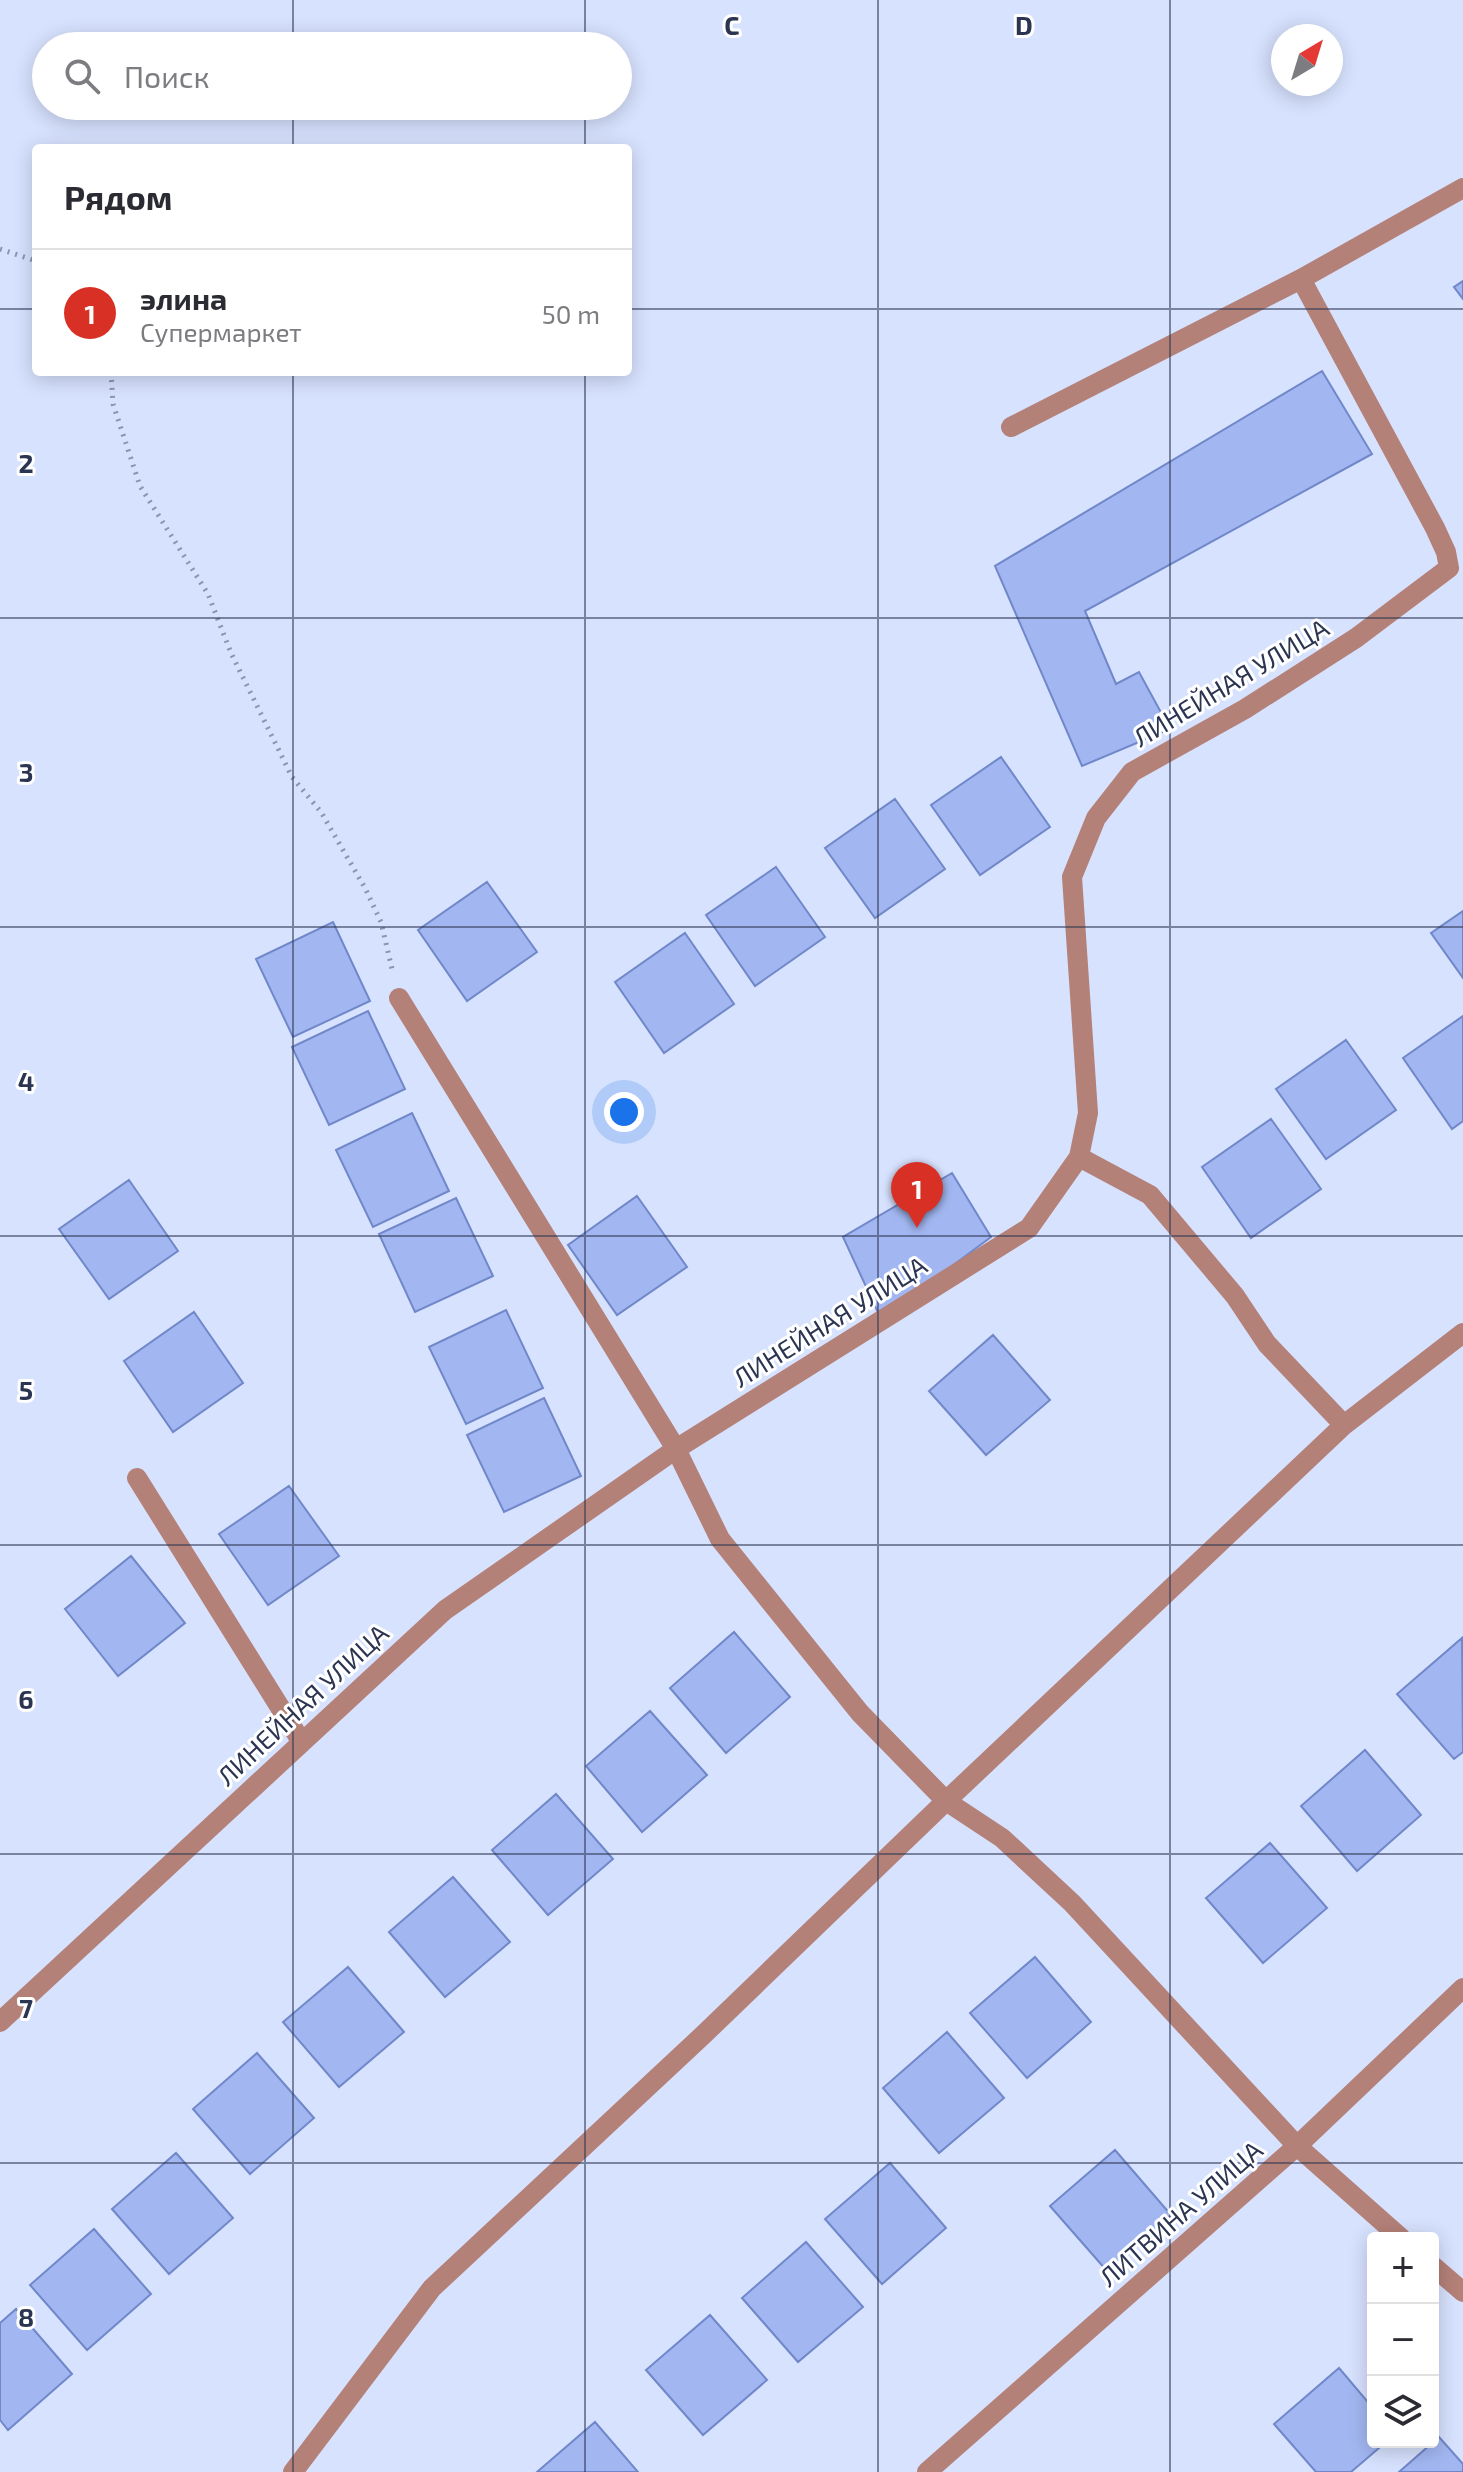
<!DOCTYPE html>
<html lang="ru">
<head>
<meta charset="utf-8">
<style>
	body { margin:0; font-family:"Exo 2",sans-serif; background:#f2f2f3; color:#2b2b33 }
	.controls { position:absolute; right:24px; bottom:24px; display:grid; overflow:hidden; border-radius:8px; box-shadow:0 4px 20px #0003 }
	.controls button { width:72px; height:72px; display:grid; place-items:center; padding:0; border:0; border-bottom:2px solid #e1e1e2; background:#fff; color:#2b2b33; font:40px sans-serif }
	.compass { position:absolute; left:1271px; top:24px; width:72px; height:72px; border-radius:50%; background:#fff; box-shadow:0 4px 20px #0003; rotate:38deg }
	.you { position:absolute; left:624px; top:1112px; width:28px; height:28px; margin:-20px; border:6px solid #fff; border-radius:50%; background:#1a73e8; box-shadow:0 0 0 12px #1a73e833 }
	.badge { display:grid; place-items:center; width:52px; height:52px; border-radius:50%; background:#d93025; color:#fff; font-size:26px; font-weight:700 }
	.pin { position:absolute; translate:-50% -66px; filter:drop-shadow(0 2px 4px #0008) }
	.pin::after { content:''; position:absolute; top:42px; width:28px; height:24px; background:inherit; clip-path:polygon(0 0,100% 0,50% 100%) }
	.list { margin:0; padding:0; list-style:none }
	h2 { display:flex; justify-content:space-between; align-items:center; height:104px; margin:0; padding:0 32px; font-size:34px }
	h2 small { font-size:26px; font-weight:400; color:#7c7c81 }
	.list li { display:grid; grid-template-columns:52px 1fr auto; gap:24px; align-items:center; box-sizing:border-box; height:128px; padding:0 32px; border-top:2px solid #e1e1e2 }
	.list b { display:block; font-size:30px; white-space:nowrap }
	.list p { margin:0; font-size:26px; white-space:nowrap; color:#7c7c81 }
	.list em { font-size:26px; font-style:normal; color:#7c7c81 }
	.icon { flex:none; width:44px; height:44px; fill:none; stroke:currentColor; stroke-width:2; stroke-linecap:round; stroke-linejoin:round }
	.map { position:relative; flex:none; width:1463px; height:2472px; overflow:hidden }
	.search { position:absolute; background:#fff; box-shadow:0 4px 20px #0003; left:32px; top:32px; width:600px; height:88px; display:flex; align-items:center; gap:20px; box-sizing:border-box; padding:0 28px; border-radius:44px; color:#7c7c81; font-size:30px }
	.panel { position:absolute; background:#fff; box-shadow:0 4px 20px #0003; left:32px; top:144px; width:600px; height:232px; border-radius:8px }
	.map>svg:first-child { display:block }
	.building { fill:#a2b7f1; stroke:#7087c9; stroke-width:2 }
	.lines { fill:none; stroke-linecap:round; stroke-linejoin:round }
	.path { stroke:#8a95b1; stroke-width:5; stroke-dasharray:2 6; stroke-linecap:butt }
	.minor { stroke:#b48179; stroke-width:20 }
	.grid { fill:none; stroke:#2b3551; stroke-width:2; stroke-opacity:0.55 }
	.labels { text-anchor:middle; stroke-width:6; stroke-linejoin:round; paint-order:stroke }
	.street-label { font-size:26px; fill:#2b3551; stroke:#fff }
	.grid-label { font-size:26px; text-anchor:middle; font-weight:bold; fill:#2b3551; stroke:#fff; stroke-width:6; stroke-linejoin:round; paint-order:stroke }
</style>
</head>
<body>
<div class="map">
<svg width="1463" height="2472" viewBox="0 0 1463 2472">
	<rect width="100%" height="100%" fill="#d7e2fe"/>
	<!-- building -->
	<path class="building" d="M1463 281V299L1454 287Z
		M1322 371 1372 454 1085 611 1116 684 1139 672 1170 729 1082 766 995 566Z
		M1001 757 1050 827 980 875 931 805Z
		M895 799 945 869 875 918 825 848Z
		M776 867 825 937 755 986 706 915Z
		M487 882 537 952 467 1001 418 930Z
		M1463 911V978L1431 933Z
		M333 922 370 1001 293 1037 256 959Z
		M685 933 734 1004 664 1053 615 982Z
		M368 1011 405 1089 329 1125 292 1047Z
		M1463 1016V1121L1452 1129 1403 1058Z
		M1346 1040 1396 1110 1326 1159 1276 1089Z
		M412 1113 449 1191 373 1227 336 1150Z
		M1271 1119 1321 1189 1251 1238 1202 1167Z
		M952 1173 991 1237 881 1319 843 1237Z
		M129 1180 178 1251 109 1299 59 1229Z
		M637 1196 687 1267 617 1315 568 1245Z
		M456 1198 493 1276 415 1312 379 1234Z
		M506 1310 543 1388 466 1424 429 1347Z
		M194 1312 243 1383 173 1432 124 1361Z
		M993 1335 1050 1400 986 1455 929 1391Z
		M544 1398 581 1476 504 1512 467 1435Z
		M289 1486 339 1556 268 1605 219 1534Z
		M131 1556 185 1623 118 1676 65 1609Z
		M734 1632 790 1697 726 1753 670 1688Z
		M1462 1638 1463 1752 1454 1759 1397 1694Z
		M650 1711 707 1775 642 1832 586 1766Z
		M1365 1750 1421 1815 1357 1871 1301 1806Z
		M556 1794 613 1859 548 1915 492 1850Z
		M1270 1843 1327 1908 1263 1963 1206 1898Z
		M453 1877 510 1942 445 1997 389 1932Z
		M1035 1957 1091 2022 1027 2078 970 2013Z
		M348 1967 404 2032 339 2087 283 2022Z
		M947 2032 1004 2098 939 2153 883 2088Z
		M257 2053 314 2118 250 2174 193 2109Z
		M1115 2150 1171 2215 1107 2271 1050 2206Z
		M176 2153 233 2218 169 2274 112 2209Z
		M890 2163 946 2228 882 2284 825 2219Z
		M94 2229 151 2294 87 2350 30 2285Z
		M806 2242 863 2307 798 2362 742 2298Z
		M16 2309 72 2374 8 2430 0 2420V2323Z
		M710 2315 767 2380 703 2435 646 2370Z
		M1339 2368 1373 2408V2442H1386L1351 2472H1316L1274 2424Z
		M595 2422 638 2472H537Z
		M1439 2437 1463 2464V2472H1399Z"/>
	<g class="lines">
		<!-- path -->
		<path class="path" d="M0 249 36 261
			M111 372 113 404 140 486 208 594 231 653 292 777 321 812 365 888 381 922 392 969"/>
		<!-- minor -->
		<path class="minor" d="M1011 427 1301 279 1463 188
			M399 998 676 1449 720 1539 860 1713 946 1801 1002 1838 1072 1903 1297 2146 1401 2238
			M1079 1157 1150 1195 1235 1296 1267 1344 1344 1425
			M137 1478 301 1741
			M0 2022 445 1610 676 1449 1029 1228 1079 1157 1088 1113 1072 877 1096 818 1132 772 1245 709 1356 638 1449 568 1446 552 1435 528 1301 279
			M1433 2266 1463 2292
			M293 2472 432 2288 701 2037 946 1801 1344 1425 1463 1333
			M927 2472 1297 2146 1463 1988"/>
	</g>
	<!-- grid -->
	<path class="grid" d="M293 0V46M585 0V46M878 0V2472M1170 0V2472M293 106V148M585 106V148M0 309H36M628 309H1463M293 372V2472M585 372V2472M0 618H1463M0 927H1463M0 1236H1463M0 1545H1463M0 1854H1463M0 2163H1463"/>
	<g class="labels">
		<!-- street labels -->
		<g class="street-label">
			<text transform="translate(1231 683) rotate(-31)" y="9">ЛИНЕЙНАЯ УЛИЦА</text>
			<text transform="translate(830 1322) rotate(-32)" y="9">ЛИНЕЙНАЯ УЛИЦА</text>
			<text transform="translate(303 1705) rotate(-43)" y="9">ЛИНЕЙНАЯ УЛИЦА</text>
			<text transform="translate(1181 2214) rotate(-41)" y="9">ЛИТВИНА УЛИЦА</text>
		</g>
	</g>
	<g class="grid-label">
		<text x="732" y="35">C</text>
		<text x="1024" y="35">D</text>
		<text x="26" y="473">2</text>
		<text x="26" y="782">3</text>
		<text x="26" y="1091">4</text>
		<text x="26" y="1400">5</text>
		<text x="26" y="1709">6</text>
		<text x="26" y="2018">7</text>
		<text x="26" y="2327">8</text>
	</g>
</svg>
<div class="controls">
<button>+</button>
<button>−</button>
<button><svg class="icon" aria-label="layers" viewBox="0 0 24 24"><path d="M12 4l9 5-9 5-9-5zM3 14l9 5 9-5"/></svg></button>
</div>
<svg class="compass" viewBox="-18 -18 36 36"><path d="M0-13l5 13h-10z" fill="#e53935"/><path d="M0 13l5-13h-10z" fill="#7c7c81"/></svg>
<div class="you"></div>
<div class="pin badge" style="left:917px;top:1228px">1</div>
<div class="search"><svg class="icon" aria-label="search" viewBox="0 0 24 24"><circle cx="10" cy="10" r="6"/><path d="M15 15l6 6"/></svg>Поиск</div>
<section class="panel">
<h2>Рядом<small></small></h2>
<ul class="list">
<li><span class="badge">1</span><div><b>элина</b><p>Супермаркет</p></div><em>50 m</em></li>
</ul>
</section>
</div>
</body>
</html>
